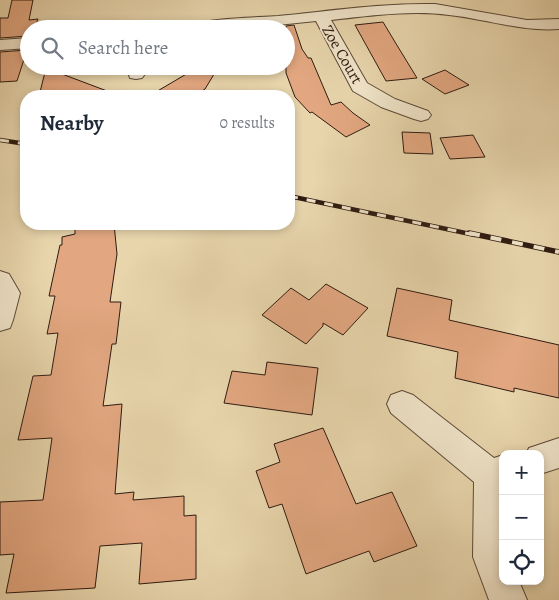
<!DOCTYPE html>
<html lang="en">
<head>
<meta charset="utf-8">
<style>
	body { margin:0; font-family:Alegreya,serif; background:#f2f2f3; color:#1f2937 }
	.controls { position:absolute; right:15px; bottom:15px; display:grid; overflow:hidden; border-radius:10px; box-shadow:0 2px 8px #0003 }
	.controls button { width:45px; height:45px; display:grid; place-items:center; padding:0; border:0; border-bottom:1px solid #e0e1e3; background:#fff; color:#1f2937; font:25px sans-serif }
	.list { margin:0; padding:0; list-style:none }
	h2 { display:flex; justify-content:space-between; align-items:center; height:65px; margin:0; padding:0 20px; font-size:21px }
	h2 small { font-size:16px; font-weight:400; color:#747a83 }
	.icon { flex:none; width:28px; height:28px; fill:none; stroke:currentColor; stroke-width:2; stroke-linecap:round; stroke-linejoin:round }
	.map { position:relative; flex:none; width:559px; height:600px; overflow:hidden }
	.search { position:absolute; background:#fff; box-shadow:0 2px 8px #0003; left:20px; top:20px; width:275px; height:55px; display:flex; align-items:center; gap:12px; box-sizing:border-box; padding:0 18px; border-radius:28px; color:#747a83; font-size:19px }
	.panel { position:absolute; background:#fff; box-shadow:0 2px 8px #0003; left:20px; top:90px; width:275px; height:140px; border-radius:20px }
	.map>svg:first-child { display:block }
	.building { fill:#e2a780; stroke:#2f1b11 }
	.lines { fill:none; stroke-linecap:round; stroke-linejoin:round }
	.minor-casing { stroke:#5d4a38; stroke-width:2 }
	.minor { fill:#f0e4c9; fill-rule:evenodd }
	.rail-far1-casing { stroke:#2f1b11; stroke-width:4.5 }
	.rail-casing { stroke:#2f1b11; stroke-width:5.5 }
	.rail-far1 { stroke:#f0e4c9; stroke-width:3; stroke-dasharray:9; stroke-linecap:butt }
	.rail { stroke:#f0e4c9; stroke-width:4; stroke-dasharray:11; stroke-linecap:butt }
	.labels { text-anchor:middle; stroke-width:4; stroke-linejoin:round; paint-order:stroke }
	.far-street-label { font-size:16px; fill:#2f1b11; stroke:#f0e4c9 }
</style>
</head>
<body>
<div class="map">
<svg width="559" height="600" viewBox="0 0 559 600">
	<rect width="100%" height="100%" fill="#e8d5ac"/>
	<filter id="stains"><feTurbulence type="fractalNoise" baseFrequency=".004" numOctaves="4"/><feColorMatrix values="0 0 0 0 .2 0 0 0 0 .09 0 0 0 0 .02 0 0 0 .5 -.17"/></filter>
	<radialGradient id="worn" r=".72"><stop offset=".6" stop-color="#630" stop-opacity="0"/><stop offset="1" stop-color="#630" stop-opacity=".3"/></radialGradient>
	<!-- building -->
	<path class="building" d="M12 0H33L29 20 38 19 34 29H29V36L0 38V18H8Z
		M383 22 395 42 417 78 386 81 355 25Z
		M294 25 302 49 308 58H311L331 105 341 102 353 113 370 125 346 137 312 112 310 113 295 97 286 73V26Z
		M27 50 17 81 0 82V52Z
		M200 66H219L205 89 194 96H149Z
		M46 68 115 94V96H39Z
		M445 70 469 85 445 94 422 79Z
		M402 132 430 133 433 154 404 153Z
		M473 135 485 157 450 159 440 138Z
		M75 224H114L117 254 110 302H121L116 344H112L103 406 122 404 115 494 134 492 133 500 184 496V516L196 515V579L139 584 142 543 100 546 95 588 6 593 14 554 0 555V502L43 500 52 438 18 440 33 376 51 375 58 333 47 334 55 296H49L60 245H62V237L75 234Z
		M326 284 368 308 343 335 323 323V326L306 344 262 315 291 288 309 300Z
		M397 288 452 300 449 320 559 345V398L514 388V392L455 378 458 352 387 336Z
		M267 362 318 368 312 415 224 403 232 371 265 375Z
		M323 428 356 504 392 492 417 546 374 562 369 551 306 574 282 504 269 508 256 471 280 462 274 444Z"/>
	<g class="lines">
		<!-- minor casing -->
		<g class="minor-casing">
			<path id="minor" d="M435 4 527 20 559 19V29C521 32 487 19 449 15 410 10 370 16 331 20L367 83 395 99 428 111 431 115 428 119 421 121 414 119 381 107 353 91 316 21 239 29H180L182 26C213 18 247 18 278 16 330 11 382 3 435 4Z
				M29 38V48L0 50V40Z
				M126 66H144L145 74 142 78 136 79 130 78Z
				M0 271 9 274 20 293 13 320 10 328 0 331Z
				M402 391 413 395 494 458 503 455V581H519L527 600H489L473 557 474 482 391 413 387 404 391 395Z
				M559 438V468L540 474V454H526L529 448Z"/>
		</g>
		<!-- minor -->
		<use href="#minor" class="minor"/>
		<!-- rail-far1 casing -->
		<g class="rail-far1-casing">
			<path id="rail-far1" d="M0 140 26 144
				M289 196 475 235"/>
		</g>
		<!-- rail casing -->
		<g class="rail-casing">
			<path id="rail" d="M469 233 559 252"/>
		</g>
		<!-- rail-far1 -->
		<use href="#rail-far1" class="rail-far1"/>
		<!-- rail -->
		<use href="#rail" class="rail"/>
	</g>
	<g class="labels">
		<!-- far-street labels -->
		<g class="far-street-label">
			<text transform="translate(343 54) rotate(60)" y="6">Zoe Court</text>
		</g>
	</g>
	<rect width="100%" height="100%" filter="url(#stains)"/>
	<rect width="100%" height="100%" fill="url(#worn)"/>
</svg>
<div class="controls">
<button>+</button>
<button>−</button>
<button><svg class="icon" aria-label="locate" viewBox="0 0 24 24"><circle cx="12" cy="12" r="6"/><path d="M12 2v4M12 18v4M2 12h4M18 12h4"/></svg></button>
</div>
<div class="search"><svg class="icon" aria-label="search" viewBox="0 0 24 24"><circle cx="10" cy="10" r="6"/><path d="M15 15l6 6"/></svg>Search here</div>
<section class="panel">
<h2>Nearby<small>0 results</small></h2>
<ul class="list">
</ul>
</section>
</div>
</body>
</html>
